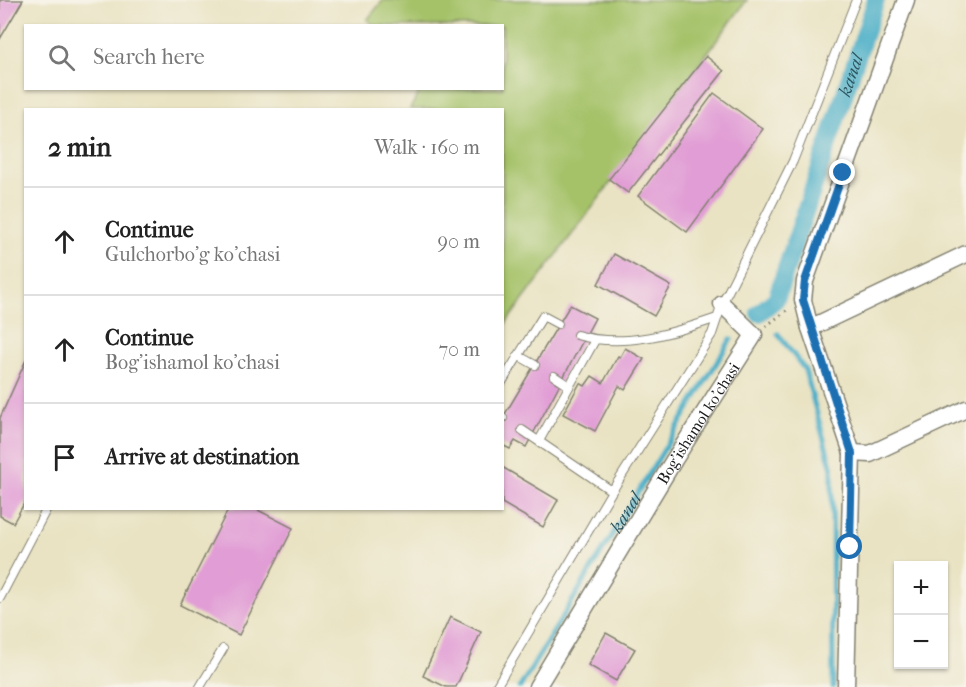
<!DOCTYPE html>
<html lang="en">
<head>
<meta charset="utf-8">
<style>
	body { margin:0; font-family:"IM FELL French Canon",serif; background:#f2f2f2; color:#222 }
	.controls { position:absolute; right:18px; bottom:18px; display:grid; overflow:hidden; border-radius:0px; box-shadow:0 2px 4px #0004 }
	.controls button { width:54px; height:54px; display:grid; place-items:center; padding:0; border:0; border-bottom:2px solid #e0e0e0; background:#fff; color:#222; font:30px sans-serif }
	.stop { position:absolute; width:18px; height:18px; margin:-14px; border:4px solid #1f6fb2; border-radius:50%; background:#fff }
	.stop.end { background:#1f6fb2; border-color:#fff; box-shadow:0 2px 6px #0008 }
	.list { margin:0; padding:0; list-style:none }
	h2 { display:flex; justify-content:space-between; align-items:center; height:78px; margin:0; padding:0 24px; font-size:26px }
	h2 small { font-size:20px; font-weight:400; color:#767676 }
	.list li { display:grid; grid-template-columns:39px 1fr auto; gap:18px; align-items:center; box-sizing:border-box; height:108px; padding:0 24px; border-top:2px solid #e0e0e0 }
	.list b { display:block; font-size:22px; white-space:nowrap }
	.list p { margin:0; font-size:20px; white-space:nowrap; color:#767676 }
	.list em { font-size:20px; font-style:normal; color:#767676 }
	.icon { flex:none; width:33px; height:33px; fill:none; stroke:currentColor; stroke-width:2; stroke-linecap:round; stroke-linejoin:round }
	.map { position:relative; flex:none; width:966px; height:687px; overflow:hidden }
	.search { position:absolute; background:#fff; box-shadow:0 2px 4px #0004; left:24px; top:24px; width:480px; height:66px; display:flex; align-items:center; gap:15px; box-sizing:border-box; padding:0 21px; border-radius:0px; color:#767676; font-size:22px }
	.panel { position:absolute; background:#fff; box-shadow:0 2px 4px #0004; left:24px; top:108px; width:480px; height:402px; border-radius:0px }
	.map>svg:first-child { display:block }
	.green { fill:#a5c269; stroke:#606f42; stroke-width:1.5 }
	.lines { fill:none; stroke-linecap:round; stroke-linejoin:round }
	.stream { stroke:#48aec7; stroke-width:5 }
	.canal { stroke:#48aec7; stroke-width:18 }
	.building { fill:#e19dd5 }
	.service-casing { stroke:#828070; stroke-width:10 }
	.minor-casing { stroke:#828070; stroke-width:19 }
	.path { stroke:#828070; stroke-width:3; stroke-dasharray:1.5 4.5; stroke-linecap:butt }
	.service { stroke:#fff; stroke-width:8 }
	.minor { stroke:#fff; stroke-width:16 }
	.route { stroke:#1f6fb2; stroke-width:8 }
	.labels { text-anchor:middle; stroke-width:6; stroke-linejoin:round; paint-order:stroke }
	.street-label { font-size:16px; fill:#1c1c1c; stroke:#f7f3e8 }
	.water-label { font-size:18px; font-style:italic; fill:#2e5660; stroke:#f7f3e8 }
</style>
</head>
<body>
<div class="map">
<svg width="966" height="687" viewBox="0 0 966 687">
	<rect width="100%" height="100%" fill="#f7f3e8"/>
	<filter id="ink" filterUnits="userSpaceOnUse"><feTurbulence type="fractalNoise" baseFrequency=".0167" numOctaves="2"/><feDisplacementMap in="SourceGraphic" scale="12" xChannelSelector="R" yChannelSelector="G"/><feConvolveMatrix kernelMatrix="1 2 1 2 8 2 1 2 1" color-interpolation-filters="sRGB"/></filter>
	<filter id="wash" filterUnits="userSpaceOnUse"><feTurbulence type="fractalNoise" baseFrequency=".008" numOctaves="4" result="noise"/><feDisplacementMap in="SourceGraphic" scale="24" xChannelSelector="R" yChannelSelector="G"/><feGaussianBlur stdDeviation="1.35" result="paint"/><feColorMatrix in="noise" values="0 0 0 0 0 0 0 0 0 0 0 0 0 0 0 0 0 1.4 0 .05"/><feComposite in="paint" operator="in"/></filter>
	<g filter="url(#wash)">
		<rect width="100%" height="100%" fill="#e9e3c3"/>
		<!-- green -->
		<path class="green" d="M383 0H747L503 327 502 110 410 109 421 89 502 88V26H376L367 20Z"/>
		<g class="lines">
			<!-- stream -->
			<g class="stream">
				<path d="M778 334 805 370 832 469 833 687"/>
				<path id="s1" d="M520 687 731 339"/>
			</g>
			<!-- canal -->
			<path class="canal" id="s2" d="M759 313 776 299 876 0"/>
		</g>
		<g id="blocks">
			<!-- building -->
			<path class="building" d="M0 0H23L0 39Z
				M706 56 724 71 628 193 609 179Z
				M714 93 763 129 687 232 638 196Z
				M614 254 671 286 654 316 598 284Z
				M570 305 595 318 526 447 515 441 510 449 502 445V419Z
				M625 348 644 359 625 390 619 386 595 431 563 414 580 383 585 386 592 376 603 383 618 356 620 357Z
				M26 360V500L13 523 0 516V418Z
				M502 467 558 500 543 527 502 503Z
				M229 508H254L293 528 239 635 180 605Z
				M450 617 481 632 456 687H446L423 676Z
				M606 633 635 649 616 681 588 665Z"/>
		</g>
	</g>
	<g filter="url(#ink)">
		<use href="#blocks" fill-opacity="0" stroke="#828070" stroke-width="1.5"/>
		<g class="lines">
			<!-- service casing -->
			<g class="service-casing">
				<path id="service" d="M577 335C623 349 674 333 717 318
					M519 356 535 365
					M554 376 569 386
					M502 382 543 316 558 324
					M502 417 503 418
					M522 430 612 491
					M539 441 595 340
					M0 598 47 508
					M200 687 223 649
					M496 687 612 491 712 334 722 304 793 161 856 0"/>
			</g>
			<!-- minor casing -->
			<g class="minor-casing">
				<g id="minor">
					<path d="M906 0 805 281 803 300 810 328 966 254"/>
					<path d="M810 328 852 453 846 687"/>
					<path d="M852 453 870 454 966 409"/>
					<path id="s3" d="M537 687 674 460 754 335 722 304"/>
				</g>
			</g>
			<!-- path -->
			<path class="path" d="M766 326 789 309"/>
			<!-- service -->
			<use href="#service" class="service"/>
			<!-- minor -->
			<use href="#minor" class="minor"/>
		</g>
	</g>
	<g class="lines" filter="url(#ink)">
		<!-- route -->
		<path class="route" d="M843 173 805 281 803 300 852 453 850 547"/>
	</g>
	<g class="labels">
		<!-- street labels -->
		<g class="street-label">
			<text dy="6" stroke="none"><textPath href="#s3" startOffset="309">Bog'ishamol ko'chasi</textPath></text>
		</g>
		<!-- water labels -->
		<g class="water-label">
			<text dy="6" stroke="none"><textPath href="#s2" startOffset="258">kanal</textPath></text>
			<text dy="6" stroke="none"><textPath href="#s1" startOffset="204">kanal</textPath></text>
		</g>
	</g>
</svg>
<div class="controls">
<button>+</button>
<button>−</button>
</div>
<div class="stop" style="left:850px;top:547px"></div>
<div class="stop end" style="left:843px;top:173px"></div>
<div class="search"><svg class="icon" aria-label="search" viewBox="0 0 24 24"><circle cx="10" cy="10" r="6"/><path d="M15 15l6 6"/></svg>Search here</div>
<section class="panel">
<h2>2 min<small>Walk · 160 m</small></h2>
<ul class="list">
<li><svg class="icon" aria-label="ahead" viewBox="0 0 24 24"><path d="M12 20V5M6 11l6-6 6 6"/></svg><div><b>Continue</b><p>Gulchorbo'g ko'chasi</p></div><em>90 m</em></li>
<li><svg class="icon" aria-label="ahead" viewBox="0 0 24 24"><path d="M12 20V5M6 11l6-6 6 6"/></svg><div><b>Continue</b><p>Bog'ishamol ko'chasi</p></div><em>70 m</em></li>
<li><svg class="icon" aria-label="arrive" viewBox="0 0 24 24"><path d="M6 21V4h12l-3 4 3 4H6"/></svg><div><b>Arrive at destination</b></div></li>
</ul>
</section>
</div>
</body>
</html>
